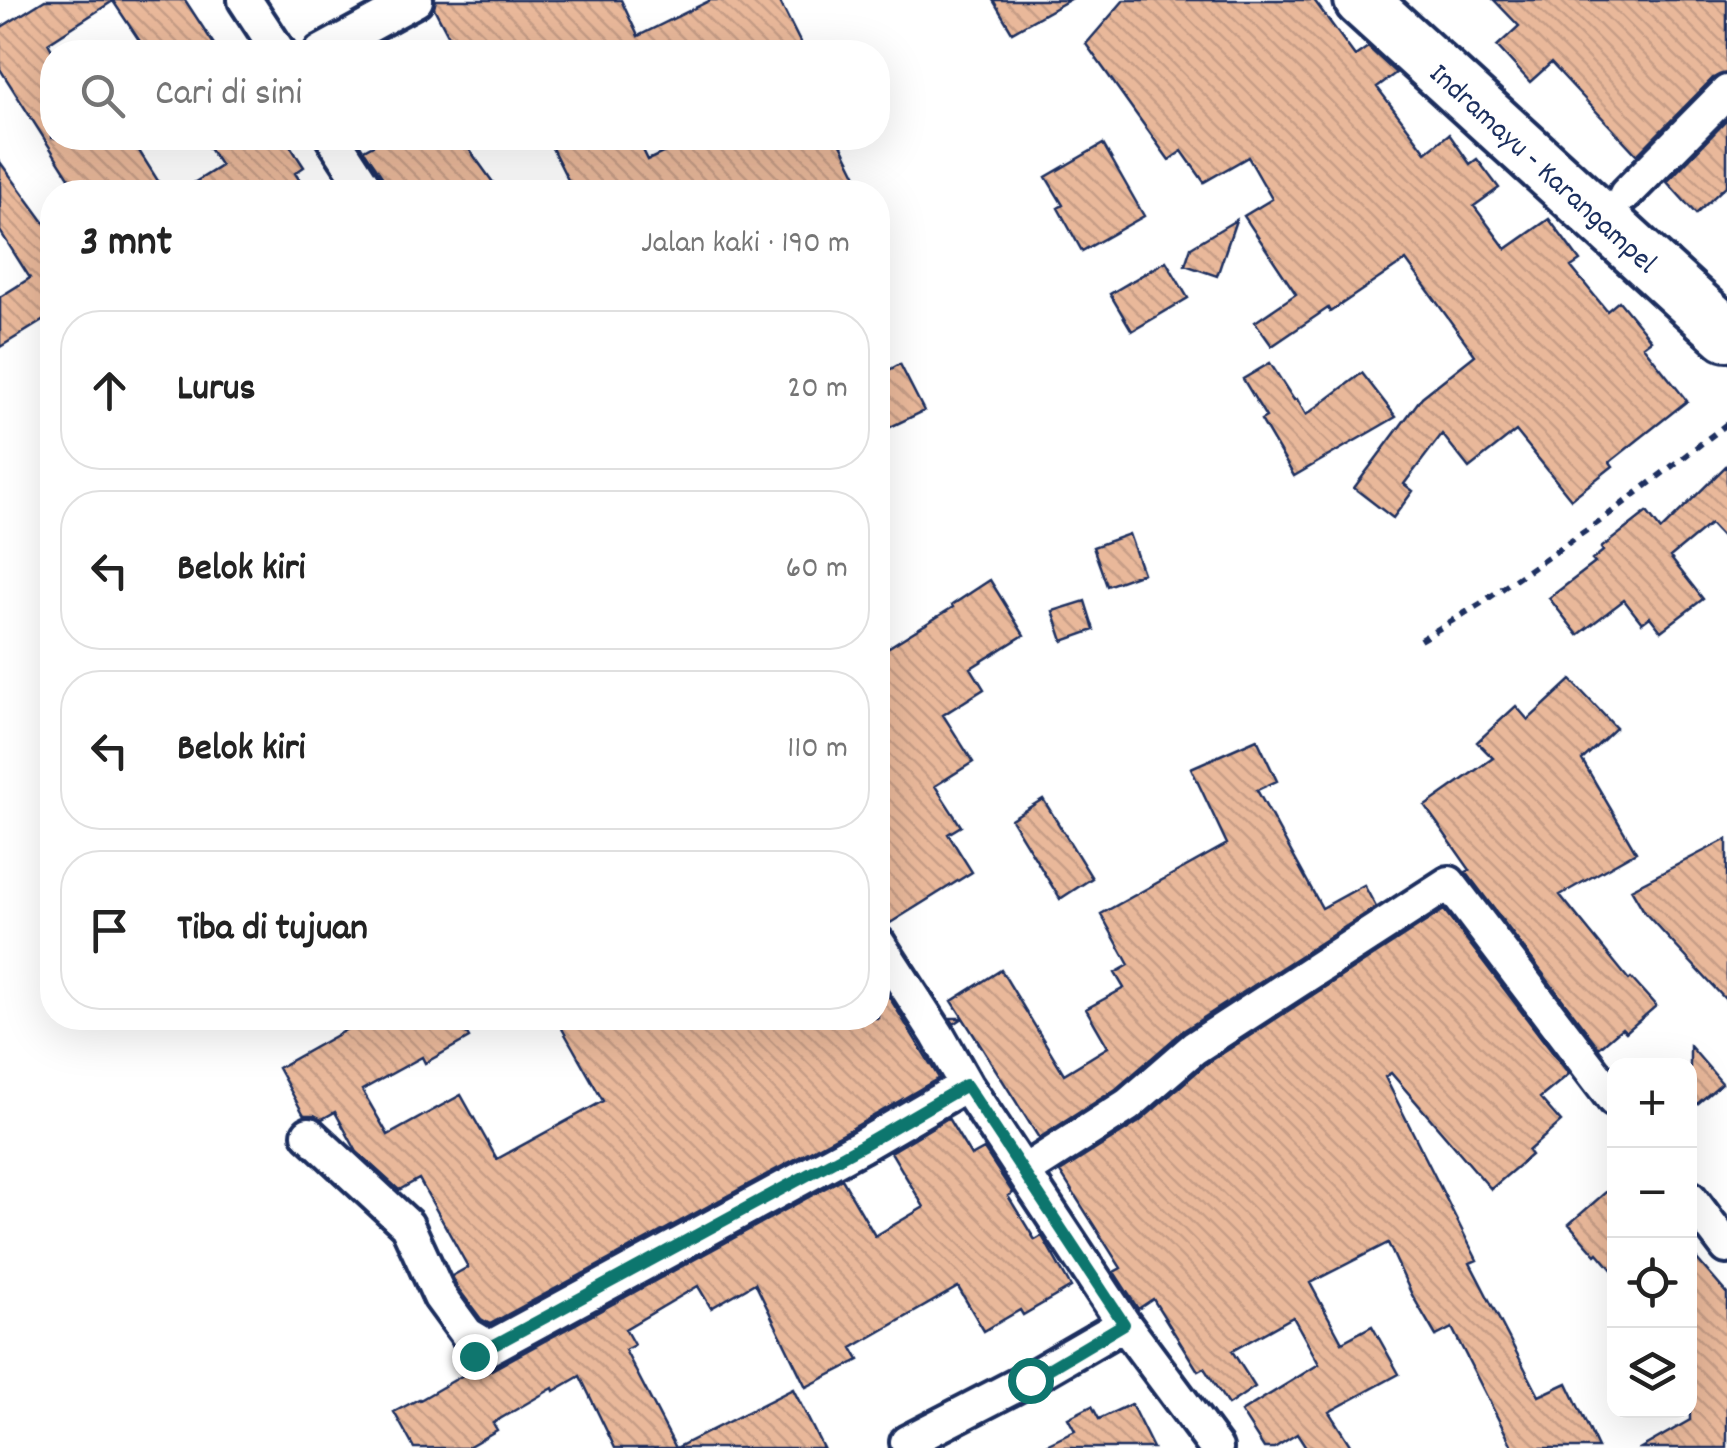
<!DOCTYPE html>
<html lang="id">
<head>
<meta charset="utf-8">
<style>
	body { margin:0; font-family:Dekko,sans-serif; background:#f6f6f6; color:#222 }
	.controls { position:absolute; right:30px; bottom:30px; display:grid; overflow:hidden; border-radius:20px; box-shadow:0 10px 40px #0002 }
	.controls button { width:90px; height:90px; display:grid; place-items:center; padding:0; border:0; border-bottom:2px solid #e0e0e0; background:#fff; color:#222; font:50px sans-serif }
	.stop { position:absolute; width:30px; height:30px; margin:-22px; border:8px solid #0f766e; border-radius:50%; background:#fff }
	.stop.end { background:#0f766e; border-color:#fff; box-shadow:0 2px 10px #0008 }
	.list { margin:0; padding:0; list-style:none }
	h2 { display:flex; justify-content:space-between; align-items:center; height:130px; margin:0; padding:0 40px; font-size:42px }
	h2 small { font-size:32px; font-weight:400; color:#767676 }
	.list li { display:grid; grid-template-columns:65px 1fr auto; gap:30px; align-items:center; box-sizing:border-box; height:160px; margin:0 20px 20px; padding:0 20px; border:2px solid #e0e0e0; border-radius:40px }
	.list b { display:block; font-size:38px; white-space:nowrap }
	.list em { font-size:32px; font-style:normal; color:#767676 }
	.icon { flex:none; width:55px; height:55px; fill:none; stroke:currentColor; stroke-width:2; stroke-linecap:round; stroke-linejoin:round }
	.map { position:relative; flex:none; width:1727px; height:1448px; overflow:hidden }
	.search { position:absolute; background:#fff; box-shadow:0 10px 40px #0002; left:40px; top:40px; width:850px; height:110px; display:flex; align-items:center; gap:25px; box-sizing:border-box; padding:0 35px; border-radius:40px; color:#767676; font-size:38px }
	.panel { position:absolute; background:#fff; box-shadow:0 10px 40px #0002; left:40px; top:180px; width:850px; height:850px; border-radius:40px }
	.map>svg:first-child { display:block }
	.building { fill:url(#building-back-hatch); stroke:#1b2f5e; stroke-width:2.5 }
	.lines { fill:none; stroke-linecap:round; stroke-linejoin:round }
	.minor-casing { stroke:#1b2f5e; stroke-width:40 }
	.primary-casing { stroke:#1b2f5e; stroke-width:60 }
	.path { stroke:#1b2f5e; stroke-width:6; stroke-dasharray:8 8; stroke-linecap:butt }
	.minor { stroke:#fff; stroke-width:32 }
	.primary { stroke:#fff; stroke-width:52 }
	.route { stroke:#0f766e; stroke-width:12 }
	.labels { text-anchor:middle; stroke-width:9; stroke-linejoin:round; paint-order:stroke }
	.street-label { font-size:30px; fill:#1b2f5e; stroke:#fff }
</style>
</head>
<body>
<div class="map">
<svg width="1727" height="1448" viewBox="0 0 1727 1448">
	<defs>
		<pattern id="building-back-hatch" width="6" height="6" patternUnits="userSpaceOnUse" patternTransform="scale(2.5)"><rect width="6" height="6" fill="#e9b89a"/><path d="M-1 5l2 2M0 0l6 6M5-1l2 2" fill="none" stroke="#c79e87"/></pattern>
	</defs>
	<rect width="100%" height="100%" fill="#fff"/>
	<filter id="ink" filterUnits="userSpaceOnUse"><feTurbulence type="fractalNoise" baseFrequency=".01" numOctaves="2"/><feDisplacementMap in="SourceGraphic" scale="20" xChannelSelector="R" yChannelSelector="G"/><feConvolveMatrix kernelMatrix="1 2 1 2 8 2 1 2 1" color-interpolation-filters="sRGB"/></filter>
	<g filter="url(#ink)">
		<!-- building -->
		<path class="building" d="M45 0H185L219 52H147L113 1 48 43 52 50V138H131L165 192H78L0 69V28Z
			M436 0H621L638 36 711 0H779L805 52H457L434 8Z
			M993 0H1069L1012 32Z
			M1124 0H1314L1355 56 1368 47 1396 73 1377 87 1426 152 1449 134 1470 164 1477 159 1499 188 1474 206 1506 249 1549 219 1580 261 1571 267 1607 311 1619 301 1651 340 1643 346 1687 401 1610 462 1613 466 1571 499 1516 431 1469 468 1442 434 1404 484 1413 491 1393 518 1354 488 1422 397 1475 355 1406 260 1330 312 1328 308 1272 346 1255 322 1296 294 1244 216 1272 199 1248 157 1204 182 1182 151 1169 160 1086 44Z
			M1494 0H1727V73L1713 78 1637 155 1551 63 1530 82 1497 46 1519 26Z
			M1727 120V185L1696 214 1667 182Z
			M202 138H285L304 167 295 173 307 192H179L221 166Z
			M386 138H461L500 192H388L385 181 364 150Z
			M547 138H637L648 160 694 138H838L865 192H574Z
			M1103 144 1144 216 1082 251 1058 208 1063 205 1046 177Z
			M0 162 52 233V315L0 347V297L30 278 0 231Z
			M1236 220 1217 276 1185 265 1191 247Z
			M1166 261 1188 298 1132 331 1110 294Z
			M1270 363 1294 400 1297 399 1306 415 1362 373 1396 417 1294 476 1261 420 1266 417 1243 379Z
			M900 364 924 411 878 433V376Z
			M1727 465V542L1710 524 1670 557 1703 599 1661 631 1650 617 1642 623 1624 600 1578 635 1549 598 1595 563 1592 560 1603 551 1601 548 1647 512 1661 530Z
			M1129 534 1143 573 1107 586 1093 547Z
			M990 580 1024 635 971 668 984 689 943 715 973 762 935 786 961 826 948 834 972 872 887 925 878 923V654L953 607 952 605Z
			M1085 601 1094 630 1063 641 1053 611Z
			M1571 680 1616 728 1582 760 1636 852 1560 895 1629 980 1631 978 1656 1006 1626 1032 1622 1028 1599 1048 1466 872 1470 870 1425 806 1493 758 1477 742 1516 706 1528 720Z
			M1257 739 1277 781 1257 790 1322 908 1364 885 1376 907 1183 1031 1116 1089 1039 1138 963 1018 954 1024 950 1018H963L952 1001 1001 970 1064 1074 1108 1047 1086 1009 1124 988 1115 973 1129 965 1101 914 1227 844 1191 768Z
			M1043 799 1092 878 1060 899 1011 819Z
			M1727 839V1001L1645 913 1631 889Z
			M1444 910 1569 1074 1540 1098 1561 1122 1528 1151 1531 1155 1491 1189 1391 1073 1385 1077 1477 1260 1470 1263 1539 1396 1567 1383 1598 1448H1513L1452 1328 1436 1336 1412 1295 1388 1243 1310 1283 1342 1342 1372 1326 1399 1374 1329 1412 1352 1448H1306L1297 1434 1274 1448H1264L1241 1412 1319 1364 1293 1317 1232 1351 1255 1387 1228 1405 1204 1368 1198 1371 1153 1299 1138 1309 1114 1272 1121 1268 1060 1172 1139 1122 1206 1064Z
			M878 979 939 1078 851 1129 490 1324 481 1319 457 1287 452 1276 468 1267 419 1179 399 1190 357 1152 335 1112 322 1119 314 1115H304L278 1068 367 1018H458L469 1038 425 1063 422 1057 362 1090 388 1135 461 1095 497 1159 603 1101 556 1018H878Z
			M1690 1046 1722 1083 1690 1110Z
			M948 1118 971 1156 984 1149 1013 1193 1008 1196 1035 1240 1042 1236 1071 1287 1023 1315 1020 1310 984 1331 958 1287 852 1348 859 1360 806 1387 755 1283 711 1308 698 1286 625 1329 634 1345 625 1350 676 1448 793 1389 823 1448H615L580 1376 554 1391 553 1388 493 1423 497 1430 466 1448H414L394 1412 419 1399 420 1400 465 1374 474 1376 484 1374 842 1179 875 1236 924 1207 891 1152Z
			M1614 1185V1272L1598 1253 1596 1255 1569 1224Z
			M1690 1251 1727 1294V1448H1641L1690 1420Z
			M1131 1404 1153 1448H1040L1075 1431 1068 1418 1092 1406 1099 1419Z"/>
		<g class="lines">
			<!-- minor casing -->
			<g class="minor-casing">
				<path id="minor" d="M245 0 279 52
					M321 52 416 0
					M333 138 368 192
					M1626 194 1727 92
					M878 943 937 1034 966 1085 1124 1324 1216 1448
					M309 1134 407 1225 440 1297 467 1334 489 1347
					M1025 1171 1128 1105 1194 1048 1449 883 1614 1100
					M1690 1198 1727 1247
					M474 1356 861 1146 966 1085
					M907 1442 1029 1379 1124 1324"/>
			</g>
			<!-- primary casing -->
			<g class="primary-casing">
				<g id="primary">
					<path id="s1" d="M1361 0 1727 334"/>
				</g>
			</g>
			<!-- path -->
			<path class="path" d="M1420 640 1480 604 1600 521 1727 424"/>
			<!-- minor -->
			<use href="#minor" class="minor"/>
			<!-- primary -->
			<use href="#primary" class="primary"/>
		</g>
	</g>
	<g class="lines" filter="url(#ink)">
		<!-- route -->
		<path class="route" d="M474 1356 861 1146 966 1085 1124 1324 1030 1380"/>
	</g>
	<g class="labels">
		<!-- street labels -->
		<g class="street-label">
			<text dy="10" stroke="none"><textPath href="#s1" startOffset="248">Indramayu - Karangampel</textPath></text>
		</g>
	</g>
</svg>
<div class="controls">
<button>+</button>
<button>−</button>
<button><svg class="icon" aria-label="locate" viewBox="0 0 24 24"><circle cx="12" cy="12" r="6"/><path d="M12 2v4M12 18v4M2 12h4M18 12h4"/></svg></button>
<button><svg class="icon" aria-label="layers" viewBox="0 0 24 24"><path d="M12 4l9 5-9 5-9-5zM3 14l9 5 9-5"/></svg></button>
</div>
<div class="stop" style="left:1030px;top:1380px"></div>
<div class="stop end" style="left:474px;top:1356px"></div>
<div class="search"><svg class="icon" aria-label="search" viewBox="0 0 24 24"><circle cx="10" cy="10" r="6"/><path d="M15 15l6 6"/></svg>Cari di sini</div>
<section class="panel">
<h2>3 mnt<small>Jalan kaki · 190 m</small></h2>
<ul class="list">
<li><svg class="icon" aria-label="ahead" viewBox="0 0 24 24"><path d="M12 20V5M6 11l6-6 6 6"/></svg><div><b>Lurus</b></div><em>20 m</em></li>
<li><svg class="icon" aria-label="left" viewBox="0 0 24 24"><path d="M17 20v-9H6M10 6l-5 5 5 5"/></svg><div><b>Belok kiri</b></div><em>60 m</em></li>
<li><svg class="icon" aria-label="left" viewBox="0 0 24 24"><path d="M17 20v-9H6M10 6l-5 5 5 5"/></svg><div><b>Belok kiri</b></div><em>110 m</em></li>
<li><svg class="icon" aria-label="arrive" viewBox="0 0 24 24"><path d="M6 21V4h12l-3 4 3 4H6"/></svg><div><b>Tiba di tujuan</b></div></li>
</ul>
</section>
</div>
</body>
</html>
